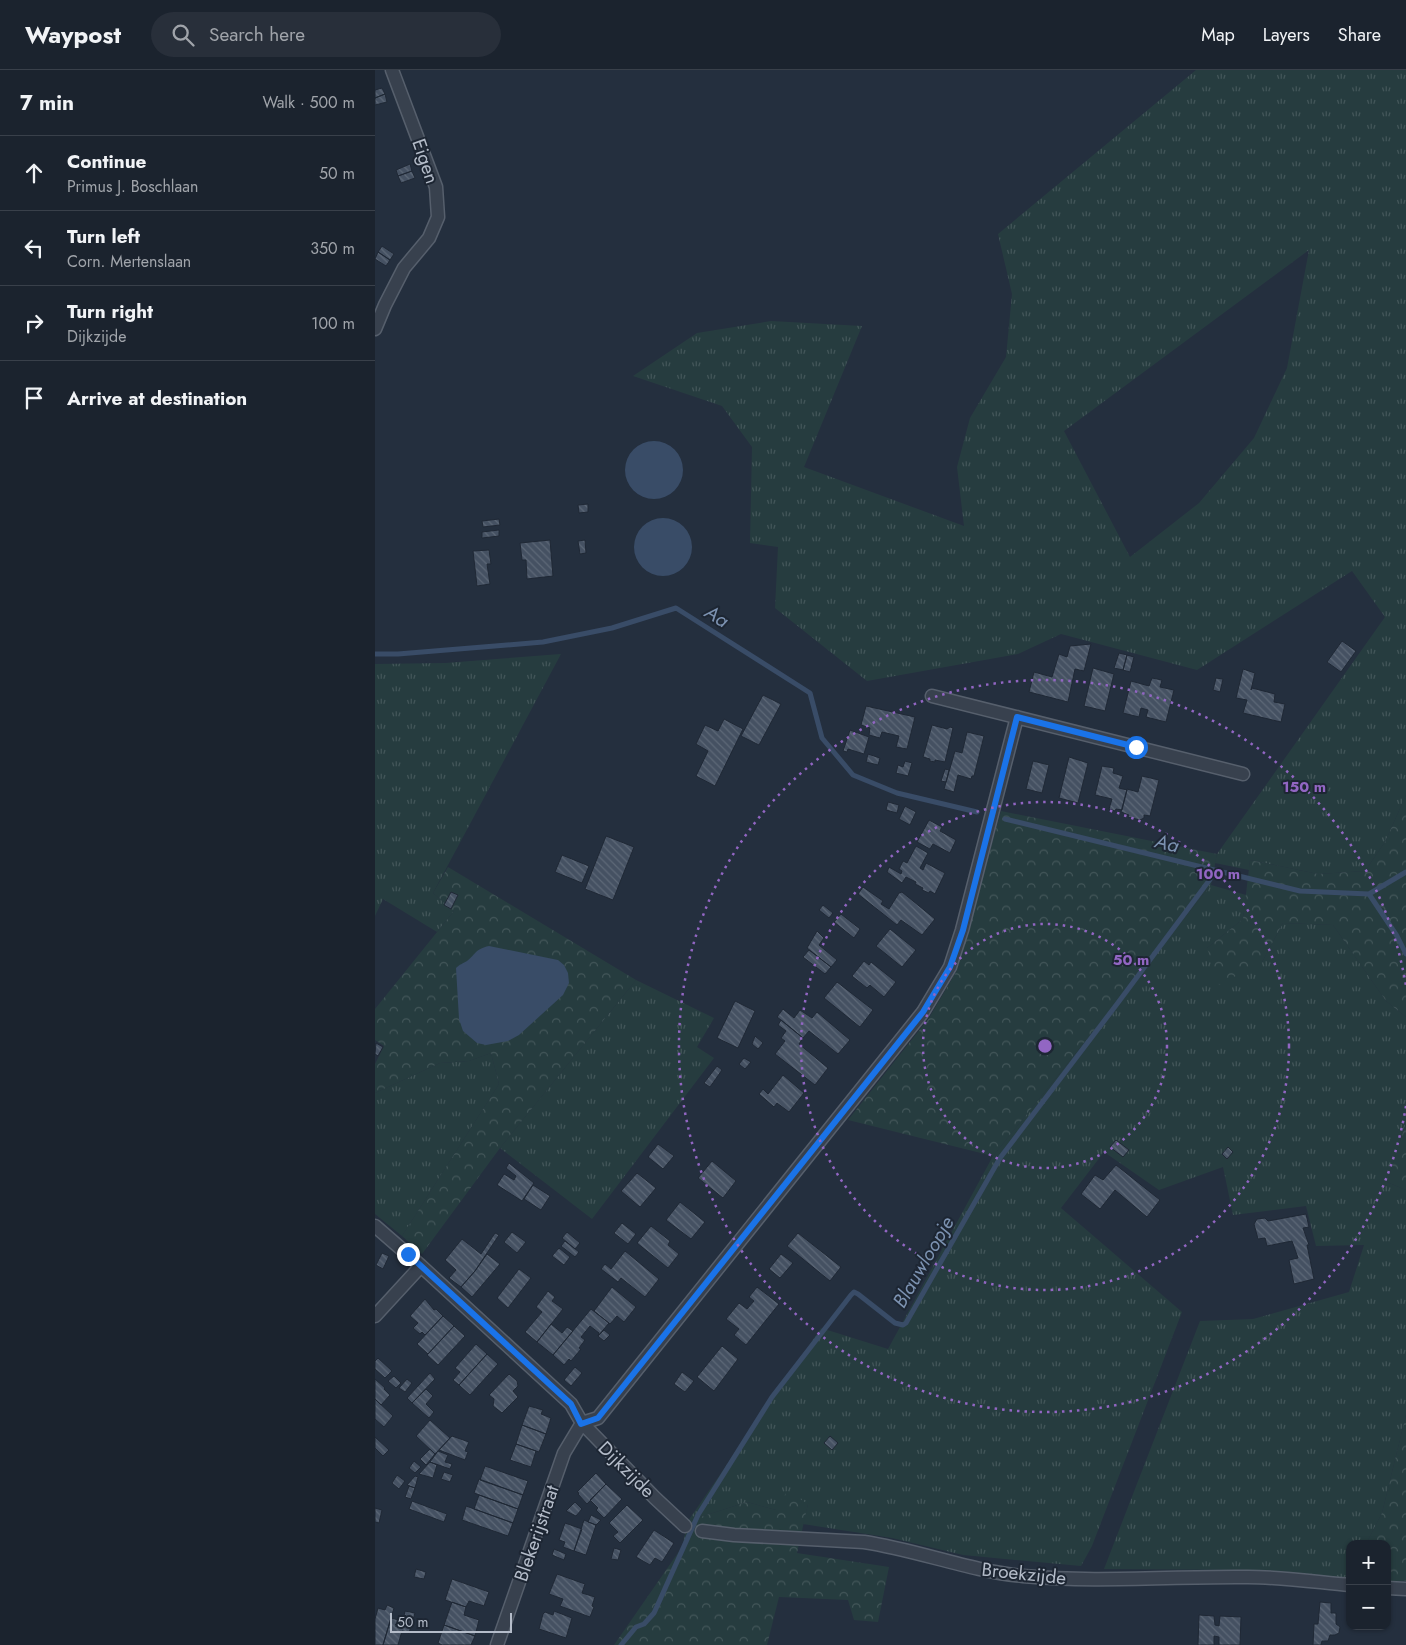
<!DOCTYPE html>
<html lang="en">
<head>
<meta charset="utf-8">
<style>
	body { margin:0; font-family:Jost,sans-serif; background:#282f3a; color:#f1f3f6 }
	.controls { position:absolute; right:15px; bottom:15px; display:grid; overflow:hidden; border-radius:10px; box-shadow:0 1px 4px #0004 }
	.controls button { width:45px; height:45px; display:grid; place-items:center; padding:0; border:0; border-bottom:1px solid #39404a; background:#1b232e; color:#f1f3f6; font:25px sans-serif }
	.scale { position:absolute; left:15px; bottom:12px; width:122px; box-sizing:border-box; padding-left:5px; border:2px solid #b4bcc9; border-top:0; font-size:14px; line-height:18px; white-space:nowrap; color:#b4bcc9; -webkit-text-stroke:4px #1d2633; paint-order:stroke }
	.stop { position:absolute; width:15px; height:15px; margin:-11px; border:4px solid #1a73e8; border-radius:50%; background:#fff }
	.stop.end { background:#1a73e8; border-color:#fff; box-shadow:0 1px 5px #0008 }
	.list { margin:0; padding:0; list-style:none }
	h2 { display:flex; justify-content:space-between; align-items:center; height:65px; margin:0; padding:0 20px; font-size:21px }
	h2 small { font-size:16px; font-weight:400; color:#a0a4aa }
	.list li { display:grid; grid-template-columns:32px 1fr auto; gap:15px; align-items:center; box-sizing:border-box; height:75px; padding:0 20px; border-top:1px solid #39404a }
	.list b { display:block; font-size:19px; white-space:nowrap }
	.list p { margin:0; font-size:16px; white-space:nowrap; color:#a0a4aa }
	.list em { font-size:16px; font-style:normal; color:#a0a4aa }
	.icon { flex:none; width:28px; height:28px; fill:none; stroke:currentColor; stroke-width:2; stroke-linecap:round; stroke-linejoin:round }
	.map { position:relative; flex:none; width:1031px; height:1575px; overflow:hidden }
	header { display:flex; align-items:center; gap:30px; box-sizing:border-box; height:70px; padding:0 25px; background:#1b232e; border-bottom:1px solid #39404a }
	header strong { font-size:24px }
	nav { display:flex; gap:28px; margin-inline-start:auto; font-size:18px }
	.search { width:350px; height:45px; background:#282f3a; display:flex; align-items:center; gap:12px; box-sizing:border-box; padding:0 18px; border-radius:28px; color:#a0a4aa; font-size:19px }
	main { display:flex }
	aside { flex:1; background:#1b232e }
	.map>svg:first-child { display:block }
	.grass { fill:url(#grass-tufts); fill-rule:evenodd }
	.forest { fill:url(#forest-crowns) }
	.water { fill:#394c67 }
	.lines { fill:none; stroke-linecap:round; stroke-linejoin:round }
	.stream { stroke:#394c67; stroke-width:5 }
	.building { fill:url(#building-back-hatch); stroke:#1f2835 }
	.street-casing { stroke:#565f6c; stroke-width:15 }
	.street { stroke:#38414e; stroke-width:12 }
	.route { stroke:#1a73e8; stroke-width:6 }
	.ring { fill:none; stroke:#9266c3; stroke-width:2.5; stroke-dasharray:2.5 5 }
	.labels { text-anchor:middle; stroke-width:4; stroke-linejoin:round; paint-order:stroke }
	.street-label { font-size:19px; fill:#b4bcc9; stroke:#1d2633 }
	.water-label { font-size:20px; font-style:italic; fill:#7c92b1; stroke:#1d2633 }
	.centre { fill:#9266c3; stroke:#1d2633; stroke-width:2.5 }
	.ring-label { font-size:15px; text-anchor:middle; font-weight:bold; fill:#9266c3; stroke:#1d2633; stroke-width:4; stroke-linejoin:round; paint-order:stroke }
</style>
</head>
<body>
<header>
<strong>Waypost</strong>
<div class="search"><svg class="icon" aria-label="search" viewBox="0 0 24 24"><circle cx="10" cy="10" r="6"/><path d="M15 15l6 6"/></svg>Search here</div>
<nav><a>Map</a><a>Layers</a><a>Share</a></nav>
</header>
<main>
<aside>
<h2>7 min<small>Walk · 500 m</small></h2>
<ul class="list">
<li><svg class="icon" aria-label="ahead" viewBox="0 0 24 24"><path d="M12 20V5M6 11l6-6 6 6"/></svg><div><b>Continue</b><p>Primus J. Boschlaan</p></div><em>50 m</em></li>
<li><svg class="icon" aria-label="left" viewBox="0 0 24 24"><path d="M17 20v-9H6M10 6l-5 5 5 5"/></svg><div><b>Turn left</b><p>Corn. Mertenslaan</p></div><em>350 m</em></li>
<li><svg class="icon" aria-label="right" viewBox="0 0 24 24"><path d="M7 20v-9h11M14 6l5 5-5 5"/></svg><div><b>Turn right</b><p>Dijkzijde</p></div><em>100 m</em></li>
<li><svg class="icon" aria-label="arrive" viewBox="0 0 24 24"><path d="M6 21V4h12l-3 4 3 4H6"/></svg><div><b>Arrive at destination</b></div></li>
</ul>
</aside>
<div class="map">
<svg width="1031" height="1575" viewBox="0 0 1031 1575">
	<defs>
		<pattern id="grass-tufts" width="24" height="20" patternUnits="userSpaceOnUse" patternTransform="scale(1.25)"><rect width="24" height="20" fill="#263c3f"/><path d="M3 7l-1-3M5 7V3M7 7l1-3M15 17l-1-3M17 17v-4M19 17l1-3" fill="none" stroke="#435659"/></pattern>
		<pattern id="forest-crowns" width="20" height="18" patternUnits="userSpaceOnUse" patternTransform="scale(1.25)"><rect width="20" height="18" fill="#263c3f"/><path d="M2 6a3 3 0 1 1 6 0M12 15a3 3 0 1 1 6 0" fill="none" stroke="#435659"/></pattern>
		<pattern id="building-back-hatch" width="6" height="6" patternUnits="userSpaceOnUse" patternTransform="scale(1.25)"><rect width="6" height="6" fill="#455162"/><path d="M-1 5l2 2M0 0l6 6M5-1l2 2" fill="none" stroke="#5d6877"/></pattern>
	</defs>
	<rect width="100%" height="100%" fill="#242f3e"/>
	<!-- grass -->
	<path class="grass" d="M821 0H1031V725L1010 772 990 801 943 804 875 790 874 800 840 793 842 784 1010 547 977 501 822 600 686 564 643 584 492 611 400 538 403 477 375 473 377 377 347 336 258 306 322 263 396 251 487 256 429 397 589 456 582 397 595 348 631 287 637 224 623 164ZM934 180 912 298 879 368 824 433 755 487 689 361Z
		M186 584 58 823 79 841 62 862 8 829 0 846V594L70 593Z
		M836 815 871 825 868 849 832 878 887 892 908 853 958 855 1011 931 1031 947V1053L1012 1112 1031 1120V1345L1007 1443 991 1474H975V1505L972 1510 876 1500 729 1499 825 1251 878 1249 974 1222 989 1175 941 1176 931 1136 858 1145 848 1097 784 1120 729 1082 686 1138 807 1242 717 1476 706 1496 588 1485 517 1468 428 1454 433 1434 401 1440 372 1432 313 1451 446 1258 513 1279 618 1086Z
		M261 910 339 948 322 977 339 988 217 1149 125 1078Z
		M116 983 124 1014 27 1166 0 1144V1023L65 993 94 991Z"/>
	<!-- forest -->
	<path class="forest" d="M1031 725V947L1011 931 958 855 908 853 887 892 844 915 832 878 868 849 875 790 943 804 990 801 1010 772Z
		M626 741 842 784 836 815 618 1086 473 1050 554 948 581 902Z
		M73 797 261 910 125 1078 47 1184 27 1166 124 1014 116 983 94 991 65 993 0 1023V994L9 976 0 970V939L79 841 58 823Z
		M1031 1053V1120L1012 1112Z
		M1031 1345V1511H1012V1474H991L1007 1443Z
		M412 1421 433 1434 422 1483 514 1497 503 1552 479 1550 473 1530 404 1527 392 1575H239L307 1477 313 1451 372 1432 401 1440Z"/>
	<!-- water -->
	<path class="water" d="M250 400a29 29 0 1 1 58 0a29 29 0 1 1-58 0Z
		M259 477a29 29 0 1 1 58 0a29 29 0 1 1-58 0Z
		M114 876 183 890 189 895 193 903 194 913 188 925 144 965 133 971 111 975 102 973 88 961 84 949 81 898C85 894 87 894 92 891 101 884 100 879 114 876Z"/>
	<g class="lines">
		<!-- stream -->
		<path class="stream" d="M0 584H23L168 572 237 558 301 538 435 623 447 668 478 705 522 723 602 742
			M630 749 925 821 994 824 1031 802
			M994 824 1022 866 1031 884
			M246 1575 261 1557 269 1554 279 1543 323 1445 397 1327 476 1225 479 1222 483 1224 520 1253 528 1255 531 1253 625 1088 742 934 842 800"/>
	</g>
	<!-- building -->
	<path class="building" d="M7 18 10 24 0 28V20Z
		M10 24 12 32 0 35V28Z
		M35 94 37 101 23 106 21 100Z
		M37 101 40 108 26 113 23 106Z
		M7 176 19 184 15 190 3 182Z
		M3 182 15 190 11 196 0 189Z
		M213 434V442L204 443 203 435Z
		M124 449 125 455 108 457 107 451Z
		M124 460V466L107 468V462Z
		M175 470 178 506 152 509 151 490H147L145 473Z
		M210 470 211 483 205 484 203 471Z
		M114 480 116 494H112L115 514 102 516 98 481Z
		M967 571 981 581 966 602 952 592Z
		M716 574 709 601 700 599 693 632 654 622 659 602 677 607 684 584 692 587 695 576Z
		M744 583 752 585 748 600 739 598Z
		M752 585 759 587 755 602 748 600Z
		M718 598 739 604 730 641 709 636Z
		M868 599 880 603 876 620 877 618 900 624 899 632 910 634 906 652 868 643 872 630 861 628Z
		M777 608 787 610 785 617 799 620 791 652 771 647 773 640 766 638 764 647 748 643 756 611 774 616Z
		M841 608 848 609 845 622 838 620Z
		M388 625 406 634 384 675 366 666Z
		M491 636 540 647 532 679 521 677 524 666 507 662 505 668 494 665 495 658 486 655Z
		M349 649 368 659 340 716 321 706 333 681 321 674 330 655 343 661Z
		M557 655 572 659 575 657 578 658 570 692 560 690V692L555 691V689L548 687Z
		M475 660 494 667 489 684 473 679 472 682 468 681Z
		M592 662 609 666 599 706H597L596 709 583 705 579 722 569 719 580 681 587 683Z
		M493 684 505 688 503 695 491 692Z
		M694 687 713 693 703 733 684 728Z
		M530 691 537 693 533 706 521 703 523 695 528 697Z
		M658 691 674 695 667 723 651 719Z
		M727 696 739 698 738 703 748 706 744 718 752 720 747 740 741 739 740 741 734 739 737 729 720 725Z
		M570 699 574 700 571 712 566 711Z
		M767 706 784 710 775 746 769 745V748L765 750 753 747 754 745 746 742 752 719 763 722Z
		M513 732 524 735 522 743 511 740Z
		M530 736 541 742 535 755 524 749Z
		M554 750 567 757 565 761 581 770 575 783 558 774 555 779 542 772Z
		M231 766 259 777 238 830 210 819Z
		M541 776 553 783 545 798 548 800 551 793 570 803 560 824 555 821 554 823 547 820 548 818 540 814 541 812 531 807 527 813 512 802 514 797 526 804 527 801 524 799 528 791 532 793Z
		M187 785 214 796 207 813 180 802Z
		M488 817 508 831 506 834 514 839 524 823 527 822 560 849 547 865 526 850 522 855 483 824Z
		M76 822 83 825 76 839 69 835Z
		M448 835 458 843 454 848 444 840Z
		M466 844 485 859 479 868 459 852Z
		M515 859 541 880 527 897 501 876Z
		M442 861 449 868 444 875 462 890 456 897 432 878Z
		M434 880 456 897 450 904 428 887Z
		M489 891 494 895 496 892 521 912 509 927 495 915 492 918 477 906Z
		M462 912 498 940 485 957 449 928Z
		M360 931 380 941 363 978 342 968Z
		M408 939 419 948 425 940 437 948 442 942 475 970 463 984 434 961 428 968 406 950 402 947Z
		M406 950 428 968 424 974 453 998 440 1015 400 984 410 971 406 968 411 961 403 955Z
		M380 966 388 973 383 979 377 974Z
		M1 973 8 977 3 986 0 984Z
		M369 988 376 992 370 999 364 994Z
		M342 996 347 1000 335 1017 329 1013Z
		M408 1005 429 1023 414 1042 402 1033 399 1037 384 1024 388 1019 393 1024Z
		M741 1070 754 1080 748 1087 735 1077Z
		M283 1074 299 1086 288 1099 273 1087Z
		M853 1077 858 1082 852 1089 847 1084Z
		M337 1091 361 1111 348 1128 323 1108Z
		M134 1093 159 1113 147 1131 122 1115 129 1104 139 1110 141 1106 131 1098Z
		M741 1095 785 1130 772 1147 740 1120 725 1139 706 1124 720 1105 728 1110Z
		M262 1103 281 1118 265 1137 246 1121Z
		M158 1115 175 1126 166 1140 149 1129Z
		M305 1132 330 1152 316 1169 291 1150Z
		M931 1144 934 1157 928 1158 934 1175H932L939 1209 919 1214 914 1190 923 1188 917 1171 892 1176 890 1168 883 1169 879 1154 882 1149 890 1148 893 1151Z
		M247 1153 261 1164 253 1174 239 1163Z
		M276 1156 295 1171 293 1175 304 1184 293 1198 262 1173Z
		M137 1162 151 1172 142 1183 129 1172Z
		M192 1162 205 1173 200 1179 187 1168Z
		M120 1163 124 1165 100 1201 86 1217 74 1208 81 1200 70 1190 87 1169 106 1184Z
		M423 1163 466 1197 455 1211 412 1176Z
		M190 1171 204 1182 200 1187 186 1176Z
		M184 1178 195 1187 189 1195 177 1186Z
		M250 1181 284 1209 270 1227 246 1208 243 1212 226 1199 230 1194 236 1199Z
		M7 1183 14 1186 8 1199 1 1195Z
		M112 1184 125 1194 97 1227 86 1217 100 1201Z
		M406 1184 418 1193 405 1208 394 1199Z
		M144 1199 156 1208 133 1238 122 1228Z
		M237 1217 261 1237 249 1252 242 1246 235 1254 219 1241Z
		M382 1217 404 1234 371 1275 359 1265 364 1259 351 1249 364 1233 372 1239 379 1231 374 1227Z
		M173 1221 180 1227 177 1231 188 1239 162 1272 150 1262 167 1242 161 1237Z
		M50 1229 59 1240 61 1239 68 1246 50 1265 47 1262 45 1264 38 1258 43 1253 35 1246Z
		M216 1239 234 1253 223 1266 224 1263 215 1256 206 1267 210 1270 204 1278 206 1279 196 1291 194 1289 189 1295 178 1285Z
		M68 1246 79 1256 53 1284 42 1274Z
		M176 1254 187 1263 192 1257 198 1261 178 1285 162 1272Z
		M79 1256 90 1266 63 1295 52 1285Z
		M229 1260 235 1265 229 1271 223 1266Z
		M101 1274 112 1284 84 1315 78 1310 85 1302 80 1298Z
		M347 1276 363 1289 339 1321 322 1307Z
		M112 1284 123 1294 95 1325 84 1315Z
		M3 1288 17 1301 10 1308 0 1299V1291Z
		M200 1297 207 1303 196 1316 189 1310Z
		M307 1302 319 1311 310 1322 299 1314Z
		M55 1303 60 1309 37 1333 32 1328Z
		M134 1304 142 1311 143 1316 138 1321 143 1327 127 1343 118 1336 119 1329 114 1325Z
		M19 1306 26 1313 21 1318 13 1311Z
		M0 1309 10 1318 9 1319 15 1325 6 1335 0 1329Z
		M32 1309 37 1313 30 1322 24 1318Z
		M51 1319 58 1326 51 1334 59 1342 54 1348 37 1333Z
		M0 1329 18 1346 9 1357 0 1349Z
		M154 1336 168 1340 166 1344 176 1348 171 1364 147 1355Z
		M55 1350 75 1368 60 1384 41 1366Z
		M147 1355 171 1364 164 1382 141 1374Z
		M77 1366 94 1372 90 1381 93 1382 90 1390 64 1380Z
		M455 1366 463 1373 457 1380 449 1373Z
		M0 1367 14 1380 8 1386 0 1378Z
		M141 1374 161 1381 156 1397 135 1390Z
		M55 1379 60 1384 51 1395 45 1389Z
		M63 1381 73 1385 70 1392 77 1394 75 1399 55 1392Z
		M39 1391 46 1397 40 1403 34 1398Z
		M55 1392 62 1395 58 1408 44 1404Z
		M110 1396 153 1411 148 1425 105 1410Z
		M69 1402 78 1405 75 1412 66 1409Z
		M221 1403 231 1414 212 1434 203 1424 204 1423 202 1422Z
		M22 1405 30 1411 24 1419 17 1413Z
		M40 1406 43 1407 40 1418 32 1415Z
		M104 1409 148 1425 143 1439 99 1423Z
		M231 1414 247 1429 229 1448 221 1440 223 1438 215 1430Z
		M34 1416 40 1418 36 1429 30 1427Z
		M104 1425 143 1439 138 1453 99 1439Z
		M37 1431 72 1444 69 1452 34 1439Z
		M200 1432 207 1439 201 1446 191 1441Z
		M252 1435 268 1450 245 1473 238 1466 243 1462 234 1453Z
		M91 1436 138 1453 133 1466 87 1450Z
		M0 1438 7 1440 4 1453 0 1452Z
		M216 1445 226 1450 221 1455 213 1452Z
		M209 1450 221 1455 211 1485 199 1481Z
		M190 1453 207 1459 199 1481 188 1477 190 1472 184 1470Z
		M279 1460 299 1473 287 1492 280 1488 275 1495 261 1487Z
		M239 1478 246 1480 243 1490 236 1489Z
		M179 1479 191 1484 189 1490 177 1485Z
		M41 1499 51 1502 49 1509 39 1507Z
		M182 1504 210 1514 207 1523 220 1527 217 1536 219 1537 215 1547 185 1536 188 1529 174 1524Z
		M77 1509 114 1522 109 1536 94 1531 91 1537 70 1530Z
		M77 1532 91 1537 89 1545 104 1550 100 1566 69 1555Z
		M945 1532 956 1533V1543H961V1554L965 1557 964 1563 960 1565H955L953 1571H947L946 1575H938L939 1554H943Z
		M12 1535 19 1538 8 1575H0V1549L3 1538 10 1540Z
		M30 1541 40 1543 34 1563 27 1561 23 1575H8L16 1548 28 1551Z
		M179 1541 197 1548 191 1568 164 1559 168 1544 170 1542 178 1545Z
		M824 1545 839 1546 840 1555 844 1556 845 1546 866 1547 865 1575H844V1567L839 1566V1575H823Z
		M69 1555 100 1566 96 1575H67L63 1573Z"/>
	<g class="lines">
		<!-- street casing -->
		<g class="street-casing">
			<path id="street" d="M0 259 10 235 29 198 54 168 63 147 61 117 17 0
				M557 626 868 704
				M0 1156 46 1196 196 1334 207 1353 280 1428 310 1456
				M0 1246 46 1196
				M327 1461 359 1465 489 1472C543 1480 594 1501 648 1506 723 1513 798 1506 873 1507 906 1507 941 1512 975 1515
				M1012 1518 1031 1519
				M122 1575 189 1383 207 1353 223 1348 548 942 575 897 587 860 642 647"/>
		</g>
		<!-- street -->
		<use href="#street" class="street"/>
	</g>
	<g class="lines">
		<!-- route -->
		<path class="route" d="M33 1184 196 1334 206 1354 223 1348 548 942 575 897 588 860 642 647 761 677"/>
	</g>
	<!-- distance rings -->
	<g class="ring">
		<circle cx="670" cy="976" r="122"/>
		<circle cx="670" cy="976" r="244"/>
		<path d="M1031 1036A366 366 0 1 1 1031 916"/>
	</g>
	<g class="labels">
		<!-- street labels -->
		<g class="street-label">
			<text transform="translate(51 91) rotate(71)" y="7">Eigen</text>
			<text transform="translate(252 1399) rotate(45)" y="7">Dijkzijde</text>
			<text transform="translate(161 1463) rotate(-71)" y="7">Blekerijstraat</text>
			<text transform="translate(649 1503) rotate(6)" y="7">Broekzijde</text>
		</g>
		<!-- water labels -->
		<g class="water-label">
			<text transform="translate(342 546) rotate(32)" y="7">Aa</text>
			<text transform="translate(792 773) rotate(14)" y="7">Aa</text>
			<text transform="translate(548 1192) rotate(-60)" y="7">Blauwloopje</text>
		</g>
	</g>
	<circle cx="670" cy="976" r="8" class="centre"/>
	<g class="ring-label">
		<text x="929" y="722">150 m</text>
		<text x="843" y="809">100 m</text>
		<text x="756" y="895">50 m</text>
	</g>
</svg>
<div class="controls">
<button>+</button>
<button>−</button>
</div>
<div class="scale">50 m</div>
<div class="stop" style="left:761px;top:677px"></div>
<div class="stop end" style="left:33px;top:1184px"></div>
</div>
</main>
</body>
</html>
